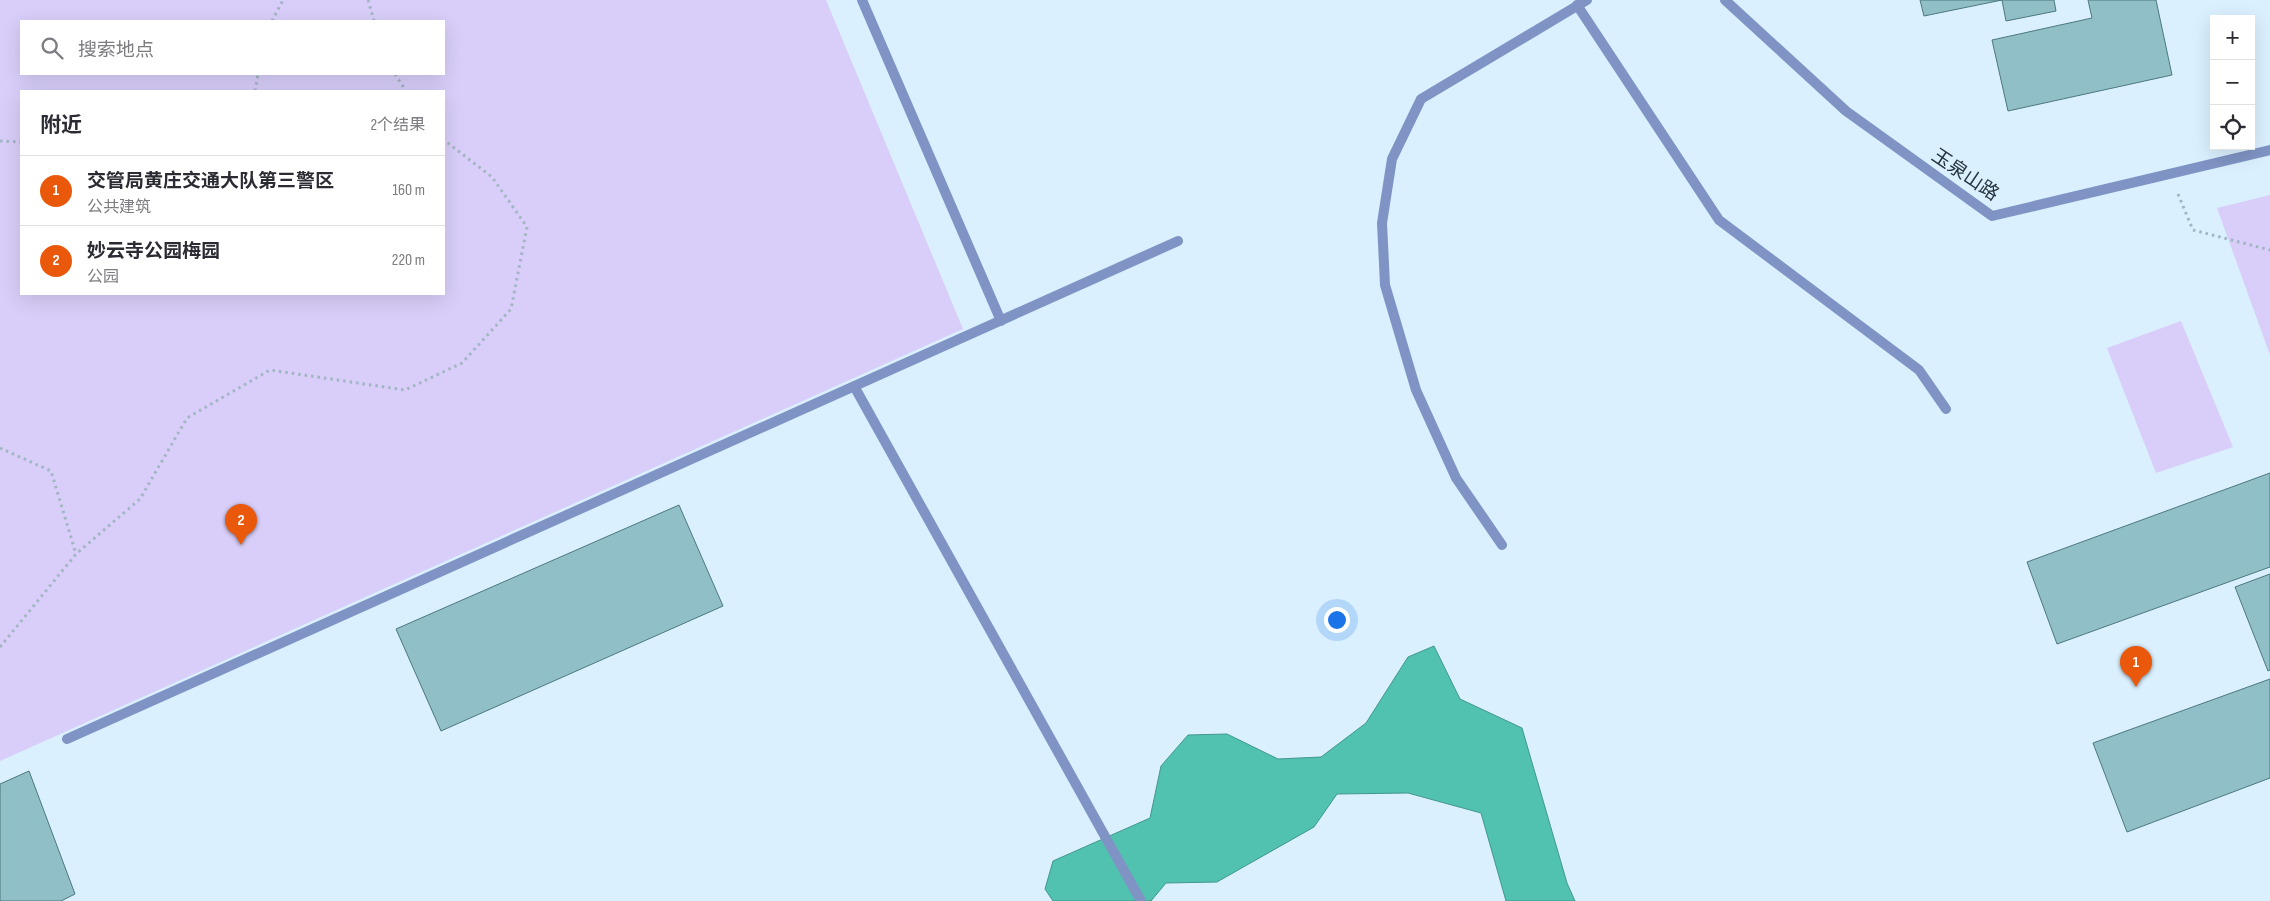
<!DOCTYPE html>
<html lang="zh">
<head>
<meta charset="utf-8">
<style>
	body { margin:0; font-family:"Sofia Sans Condensed","Noto Sans SC",sans-serif; background:#f2f2f3; color:#2b2b33 }
	.controls { position:absolute; right:15px; top:15px; display:grid; overflow:hidden; border-radius:0px; box-shadow:0 5px 20px #0002 }
	.controls button { width:45px; height:45px; display:grid; place-items:center; padding:0; border:0; border-bottom:1px solid #e1e1e2; background:#fff; color:#2b2b33; font:25px sans-serif }
	.you { position:absolute; left:1336px; top:619px; width:18px; height:18px; margin:-12px; border:4px solid #fff; border-radius:50%; background:#1a73e8; box-shadow:0 0 0 8px #1a73e833 }
	.badge { display:grid; place-items:center; width:32px; height:32px; border-radius:50%; background:#ea580c; color:#fff; font-size:16px; font-weight:700 }
	.pin { position:absolute; translate:-50% -41px; filter:drop-shadow(0 1px 2px #0008) }
	.pin::after { content:''; position:absolute; top:26px; width:18px; height:15px; background:inherit; clip-path:polygon(0 0,100% 0,50% 100%) }
	.list { margin:0; padding:0; list-style:none }
	h2 { display:flex; justify-content:space-between; align-items:center; height:65px; margin:0; padding:0 20px; font-size:21px }
	h2 small { font-size:16px; font-weight:400; color:#7c7c81 }
	.list li { display:grid; grid-template-columns:32px 1fr auto; gap:15px; align-items:center; box-sizing:border-box; height:70px; padding:0 20px; border-top:1px solid #e1e1e2 }
	.list b { display:block; font-size:19px; white-space:nowrap }
	.list p { margin:0; font-size:16px; white-space:nowrap; color:#7c7c81 }
	.list em { font-size:16px; font-style:normal; color:#7c7c81 }
	.icon { flex:none; width:28px; height:28px; fill:none; stroke:currentColor; stroke-width:2; stroke-linecap:round; stroke-linejoin:round }
	.map { position:relative; flex:none; width:2270px; height:901px; overflow:hidden }
	.search { position:absolute; background:#fff; box-shadow:0 5px 20px #0002; left:20px; top:20px; width:425px; height:55px; display:flex; align-items:center; gap:12px; box-sizing:border-box; padding:0 18px; border-radius:0px; color:#7c7c81; font-size:19px }
	.panel { position:absolute; background:#fff; box-shadow:0 5px 20px #0002; left:20px; top:90px; width:425px; height:205px; border-radius:0px }
	.map>svg:first-child { display:block }
	.green { fill:#d8cef9; fill-rule:evenodd }
	.water { fill:#50c2af; stroke:#43978d }
	.building { fill:#91bfc7; stroke:#4c787f }
	.lines { fill:none; stroke-linecap:round; stroke-linejoin:round }
	.path { stroke:#a2b5c2; stroke-width:3; stroke-dasharray:2.5 4; stroke-linecap:butt }
	.street { stroke:#7f94c4; stroke-width:10 }
	.labels { text-anchor:middle; stroke-width:4; stroke-linejoin:round; paint-order:stroke }
	.street-label { font-size:19px; fill:#26343d; stroke:#daf0fe }
</style>
</head>
<body>
<div class="map">
<svg width="2270" height="901" viewBox="0 0 2270 901">
	<rect width="100%" height="100%" fill="#daf0fe"/>
	<!-- green -->
	<path class="green" d="M0 0H826L963 329 0 761ZM444 21V74H21V21ZM444 91V294H21V91Z
		M2270 195V355L2217 208Z
		M2181 321 2233 447 2156 473 2107 348Z"/>
	<!-- water -->
	<path class="water" d="M1434 646 1460 699 1522 728 1567 883 1575 901H1506L1481 813 1408 793 1337 794 1314 827 1217 882 1166 883 1151 901H1053L1045 889 1053 861 1150 818 1161 766 1188 735 1227 734 1278 759 1321 757 1366 723 1408 657Z"/>
	<!-- building -->
	<path class="building" d="M1920 0H2054L2056 11 2006 21 2002 0 1924 16Z
		M2088 0H2156L2172 75 2008 111 1992 40 2092 18Z
		M2270 473V567L2057 644 2027 562Z
		M679 505 723 606 441 731 396 629Z
		M2270 574V670L2268 671 2235 587Z
		M2270 679V778L2127 832 2093 743Z
		M29 771 75 894 61 901H0V784Z"/>
	<g class="lines">
		<!-- path -->
		<path class="path" d="M368 0 374 21
			M272 21 283 0
			M395 74 406 91
			M255 91 258 74
			M0 141 21 142
			M2178 194 2193 230 2270 250
			M0 448 51 471 76 554
			M0 647 76 554 140 499 187 418 270 370 405 390 462 363 511 309 527 227 492 177 444 140"/>
		<!-- street -->
		<path class="street" d="M862 0 1001 321
			M1725 0 1846 111 1992 216 2270 150
			M1577 5 1719 220 1919 370 1946 409
			M854 386 1141 901
			M1502 545 1456 478 1416 390 1385 285 1382 223 1392 159 1421 99 1587 0
			M67 739 1178 241"/>
	</g>
	<g class="labels">
		<!-- street labels -->
		<g class="street-label">
			<text transform="translate(1966 174) rotate(34)" y="7">玉泉山路</text>
		</g>
	</g>
</svg>
<div class="controls">
<button>+</button>
<button>−</button>
<button><svg class="icon" aria-label="locate" viewBox="0 0 24 24"><circle cx="12" cy="12" r="6"/><path d="M12 2v4M12 18v4M2 12h4M18 12h4"/></svg></button>
</div>
<div class="you"></div>
<div class="pin badge" style="left:2136px;top:687px">1</div>
<div class="pin badge" style="left:241px;top:545px">2</div>
<div class="search"><svg class="icon" aria-label="search" viewBox="0 0 24 24"><circle cx="10" cy="10" r="6"/><path d="M15 15l6 6"/></svg>搜索地点</div>
<section class="panel">
<h2>附近<small>2个结果</small></h2>
<ul class="list">
<li><span class="badge">1</span><div><b>交管局黄庄交通大队第三警区</b><p>公共建筑</p></div><em>160 m</em></li>
<li><span class="badge">2</span><div><b>妙云寺公园梅园</b><p>公园</p></div><em>220 m</em></li>
</ul>
</section>
</div>
</body>
</html>
